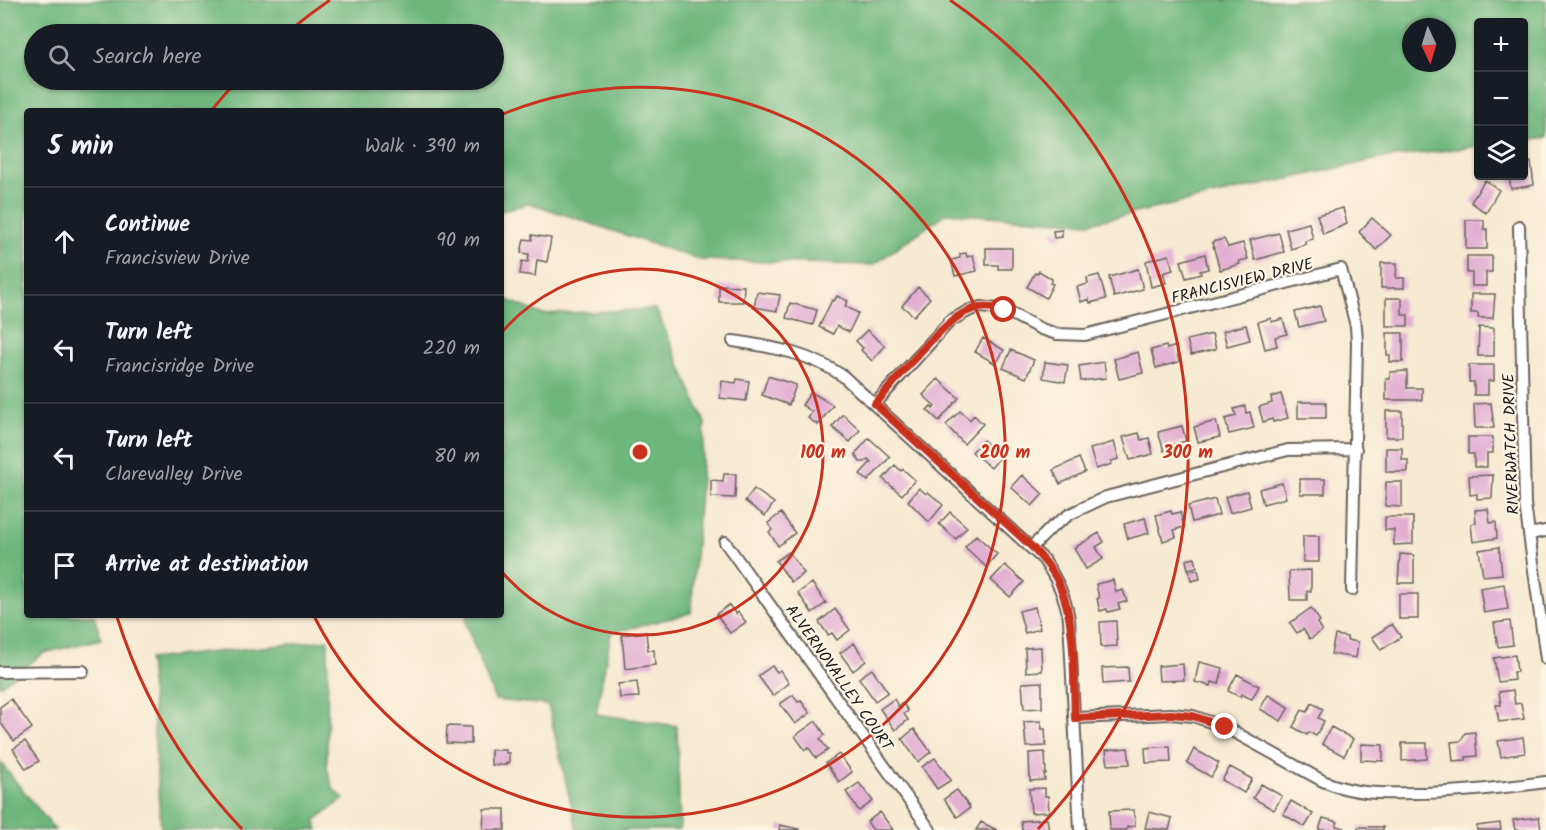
<!DOCTYPE html>
<html lang="en">
<head>
<meta charset="utf-8">
<style>
	body { margin:0; font-family:Kalam,sans-serif; background:#242831; color:#f1f3f6 }
	.controls { position:absolute; right:18px; top:18px; display:grid; overflow:hidden; border-radius:6px; box-shadow:0 2px 4px #0004 }
	.controls button { width:54px; height:54px; display:grid; place-items:center; padding:0; border:0; border-bottom:2px solid #363941; background:#171b24; color:#f1f3f6; font:30px sans-serif }
	.compass { position:absolute; left:1402px; top:18px; width:54px; height:54px; border-radius:50%; background:#171b24; box-shadow:0 2px 4px #0004; rotate:176deg }
	.stop { position:absolute; width:18px; height:18px; margin:-14px; border:4px solid #c8321e; border-radius:50%; background:#fff }
	.stop.end { background:#c8321e; border-color:#fff; box-shadow:0 2px 6px #0008 }
	.list { margin:0; padding:0; list-style:none }
	h2 { display:flex; justify-content:space-between; align-items:center; height:78px; margin:0; padding:0 24px; font-size:26px }
	h2 small { font-size:20px; font-weight:400; color:#9ea1a6 }
	.list li { display:grid; grid-template-columns:39px 1fr auto; gap:18px; align-items:center; box-sizing:border-box; height:108px; padding:0 24px; border-top:2px solid #363941 }
	.list b { display:block; font-size:22px; white-space:nowrap }
	.list p { margin:0; font-size:20px; white-space:nowrap; color:#9ea1a6 }
	.list em { font-size:20px; font-style:normal; color:#9ea1a6 }
	.icon { flex:none; width:33px; height:33px; fill:none; stroke:currentColor; stroke-width:2; stroke-linecap:round; stroke-linejoin:round }
	.map { position:relative; flex:none; width:1546px; height:830px; overflow:hidden }
	.search { position:absolute; background:#171b24; box-shadow:0 2px 4px #0004; left:24px; top:24px; width:480px; height:66px; display:flex; align-items:center; gap:15px; box-sizing:border-box; padding:0 21px; border-radius:33px; color:#9ea1a6; font-size:22px }
	.panel { position:absolute; background:#171b24; box-shadow:0 2px 4px #0004; left:24px; top:108px; width:480px; height:510px; border-radius:6px }
	.map>svg:first-child { display:block }
	.forest { fill:#6db67d; stroke:#44694c; stroke-width:1.5; fill-rule:evenodd }
	.building { fill:#e2afd3 }
	.lines { fill:none; stroke-linecap:round; stroke-linejoin:round }
	.minor-casing { stroke:#69645c; stroke-width:14 }
	.minor { stroke:#fff; stroke-width:10 }
	.route { stroke:#c8321e; stroke-width:8 }
	.ring { fill:none; stroke:#c8321e; stroke-width:3 }
	.labels { text-anchor:middle; stroke-width:4.5; stroke-linejoin:round; paint-order:stroke }
	.street-label { font-size:16px; fill:#1c1c1c; stroke:#fcf5e5 }
	.centre { fill:#c8321e; stroke:#fcf5e5; stroke-width:3 }
	.ring-label { font-size:18px; text-anchor:middle; font-weight:bold; fill:#c8321e; stroke:#fcf5e5; stroke-width:4.5; stroke-linejoin:round; paint-order:stroke }
</style>
</head>
<body>
<div class="map">
<svg width="1546" height="830" viewBox="0 0 1546 830">
	<rect width="100%" height="100%" fill="#fcf5e5"/>
	<filter id="ink" filterUnits="userSpaceOnUse"><feTurbulence type="fractalNoise" baseFrequency=".0167" numOctaves="2"/><feDisplacementMap in="SourceGraphic" scale="12" xChannelSelector="R" yChannelSelector="G"/><feConvolveMatrix kernelMatrix="1 2 1 2 8 2 1 2 1" color-interpolation-filters="sRGB"/></filter>
	<filter id="wash" filterUnits="userSpaceOnUse"><feTurbulence type="fractalNoise" baseFrequency=".008" numOctaves="4" result="noise"/><feDisplacementMap in="SourceGraphic" scale="24" xChannelSelector="R" yChannelSelector="G"/><feGaussianBlur stdDeviation="1.35" result="paint"/><feColorMatrix in="noise" values="0 0 0 0 0 0 0 0 0 0 0 0 0 0 0 0 0 1.4 0 .05"/><feComposite in="paint" operator="in"/></filter>
	<g filter="url(#wash)">
		<rect width="100%" height="100%" fill="#f7e9d2"/>
		<!-- forest -->
		<path class="forest" d="M0 0H1546V138L1524 141V22H1478V146L1379 159 1089 223 947 213 873 265 700 260 530 203 501 211V111H27V615H94L101 639 44 653 0 686ZM1411 27H1447V63H1411ZM34 34H494V80H34Z
			M501 297 541 314 656 309 705 423 691 613 611 633 596 714 677 726 680 830H577L548 705 495 700 466 624V615H501Z
			M328 640 327 767 333 789 344 799 315 820 318 830H161L149 659Z
			M0 762 55 830H0Z"/>
		<g id="blocks">
			<!-- building -->
			<path class="building" d="M1531 162 1534 185 1511 189 1509 176H1524V163Z
				M1485 180 1499 190 1486 213 1471 202Z
				M1343 208 1347 224 1323 234 1317 215Z
				M1372 218 1391 235 1376 250 1359 232Z
				M1466 220H1484V229H1487V249H1466Z
				M1309 223 1313 239 1305 241 1306 244 1291 249 1286 229Z
				M1062 230V237L1054 238 1053 231Z
				M1279 233 1284 252 1255 260 1250 240Z
				M532 235 551 238 547 262 537 260 535 276 520 274 522 261 528 262 529 254 521 253 524 239 532 240Z
				M1224 239 1228 247 1243 243 1248 259 1239 261 1240 264 1220 270 1212 242Z
				M986 248H1012V269H998V265H986Z
				M966 253 967 257 973 255 977 271 955 276 951 260 960 258V254Z
				M1205 254 1208 269 1200 271 1201 274 1186 278 1181 261Z
				M1169 255 1173 270 1163 273 1166 283 1151 287 1146 261Z
				M1467 256H1492V272H1486V286H1472V273H1467Z
				M1381 263H1397L1396 278H1404V288H1381Z
				M1138 269 1143 289 1114 297 1109 277Z
				M1039 271 1052 279 1050 283 1053 284 1046 298 1027 287 1035 273 1037 274Z
				M1099 275 1106 299 1090 303 1089 299 1081 302 1077 287 1088 284 1087 278Z
				M719 285 744 286 743 302H719Z
				M918 287 930 298 914 316 902 306Z
				M757 292 780 295 777 311 754 307Z
				M1471 294H1495L1493 318H1478V313H1471Z
				M837 296 848 301 845 306 858 313 849 332 837 326 833 334 819 327 832 300 834 301Z
				M1386 298H1402V315H1408V326H1386Z
				M790 303 817 310 813 325 786 318Z
				M1320 306 1324 321 1299 327 1295 312Z
				M1271 318V322L1283 319 1287 334 1275 337 1277 346 1265 349 1258 322Z
				M1246 325 1250 340 1227 346 1223 331Z
				M1479 327 1494 328V356H1478Z
				M867 330 885 346 872 361 861 350 863 348 856 341Z
				M1387 333H1403V362H1390V355H1387Z
				M1212 334 1216 349 1191 355 1187 340Z
				M983 338 1004 350 996 364 975 352Z
				M1166 346 1167 349 1176 346 1179 362 1156 368 1151 350Z
				M1011 350 1034 360 1026 378 1003 368Z
				M1138 352 1143 373 1119 379 1114 359Z
				M1045 362 1068 365 1065 382 1043 378Z
				M1104 362 1106 378 1081 381 1079 366Z
				M1469 365H1494V381H1488V395H1474V382H1469Z
				M1407 371V388H1422V400H1386V379H1390V372Z
				M768 376 796 385 789 405 762 395Z
				M737 379 749 381 746 401 720 398 722 381 736 383Z
				M938 379 959 398 939 421 927 410 931 406 933 409 935 406 923 395Z
				M811 392 833 405 818 425 808 418 812 412 802 405Z
				M1281 394 1288 418 1273 422 1272 419 1263 422 1259 407 1272 403 1271 397Z
				M1298 402H1326V418H1298Z
				M1491 403 1494 428H1475L1474 404Z
				M1245 406 1246 413 1250 412 1254 428 1229 434 1225 419 1236 416 1234 409Z
				M960 411 970 420 974 415 983 424 964 444 946 425Z
				M1386 411H1402V437H1386Z
				M843 414 860 430 850 442 832 427Z
				M1216 421 1220 437 1198 442 1194 427Z
				M1182 426 1186 441 1168 446 1169 449 1164 451 1158 432Z
				M1139 433 1141 440 1149 438 1153 454 1130 460 1123 437Z
				M1468 437H1493V453H1487V467H1474V454H1468Z
				M869 438 890 457 868 481 860 474 871 462 868 459 865 462H860L855 454Z
				M983 440 1001 456 991 468 972 452Z
				M1114 442 1119 459 1111 461 1112 464 1096 469 1090 449Z
				M1386 448H1402V460H1408V472H1386Z
				M1079 458 1085 472 1060 484 1053 470Z
				M895 465 901 471 903 469 915 480 902 495 883 479Z
				M724 474H736L735 498 711 497V480L723 481Z
				M1022 475 1043 494 1032 506 1011 487Z
				M1493 475 1492 498 1477 499V494L1470 495 1469 476Z
				M1300 479H1325V494H1300Z
				M1386 482H1402V507L1385 506Z
				M1282 483 1286 498 1263 504 1259 489Z
				M919 488 926 494 928 492 943 505 929 522 908 501Z
				M754 489 774 503 765 516 745 501Z
				M1247 491 1251 507 1230 513 1225 497Z
				M1215 499 1219 515 1192 522 1188 506Z
				M1488 509 1490 523 1496 522 1497 538 1473 542 1471 524 1476 523 1475 510Z
				M1171 511 1172 514 1180 512 1184 527 1174 530 1176 537 1163 541 1156 515Z
				M950 512 967 527 956 539 939 524Z
				M781 513 795 533 778 546 769 532 772 530 768 523Z
				M1385 517H1413V544L1394 545V530H1385Z
				M1145 518 1149 533 1128 539 1124 524Z
				M1099 533 1104 542 1096 547 1103 559 1086 569 1074 548Z
				M976 535 997 554 986 567 965 547Z
				M1303 536H1319V562H1303Z
				M1499 547 1502 574 1483 576 1479 550Z
				M789 552 804 573 791 582 776 561Z
				M1400 554 1414 555V583H1398Z
				M1195 558 1197 567 1188 569 1186 560Z
				M1005 565 1024 582 1010 597 991 580Z
				M1198 570 1200 579 1191 581 1189 571Z
				M1311 570V591H1307V600H1290L1289 571Z
				M1113 580 1116 592 1123 590 1127 601 1118 604 1120 609 1108 612 1107 609 1100 611 1097 599 1099 598 1096 584Z
				M812 583 826 603 812 613 798 593Z
				M1504 584 1508 609 1484 613 1480 588Z
				M1399 594H1418V619H1399Z
				M729 605 736 614 738 612 746 622 730 633 716 614Z
				M1035 607 1040 629 1025 633 1019 611Z
				M1311 608 1320 621 1317 623 1322 631 1310 639 1303 629 1297 633 1290 623Z
				M835 609 850 630 837 640 832 633 828 635 819 622Z
				M1116 621 1117 646 1101 647 1100 622Z
				M1510 621 1513 645 1498 647 1494 623Z
				M1392 624 1401 637 1381 650 1372 637Z
				M646 632 648 650H654L655 665 625 669 622 635Z
				M1335 635 1347 637V640L1358 642 1356 658 1331 654Z
				M854 643 866 661 853 671 840 653Z
				M1041 647 1042 671 1026 672 1025 648Z
				M1515 655 1517 672H1513L1514 680 1498 682 1494 658Z
				M1199 662 1223 668 1219 684 1212 682 1211 686 1195 682Z
				M1183 664 1184 680 1159 681 1158 666Z
				M772 666 777 672 780 670 789 683 773 696 758 676Z
				M1128 667 1129 682 1103 684 1102 668Z
				M872 669 888 692 875 701 859 678Z
				M1237 674 1259 686 1252 699 1241 694 1240 697 1228 691Z
				M637 682 639 697 620 698 618 684Z
				M1042 682V708L1024 709 1022 683Z
				M1513 690 1515 704 1521 703 1524 719 1499 722 1496 705H1501L1499 692Z
				M793 695 798 702 801 701 810 713 795 724 780 704Z
				M1268 695 1289 707 1281 721 1260 709Z
				M11 699 32 728 14 741 0 722V707Z
				M894 699 898 706 903 703 908 711 904 714 908 720 895 730 880 709Z
				M1312 703 1323 709 1318 718 1324 721 1316 736 1309 732 1307 735 1293 727 1302 710 1307 712Z
				M816 721 825 735 820 739 828 750 816 758 809 748 805 750 795 736Z
				M1041 721 1042 729H1045L1046 746 1026 747 1024 722Z
				M447 726 471 727V744L446 743Z
				M1331 727 1353 739 1344 756 1322 744Z
				M914 729 931 752 918 762 902 739Z
				M1475 732 1477 756 1466 757V760L1453 761 1451 742 1461 741 1465 733Z
				M1523 737 1525 753 1501 757 1498 741Z
				M25 741 39 761 26 769 13 749Z
				M1402 743H1427V759L1402 761Z
				M1361 744 1383 745V761L1361 760Z
				M1170 746 1171 762 1146 763 1145 748Z
				M1128 748 1130 764 1108 765 1106 750Z
				M1194 749 1219 763 1211 777 1187 763Z
				M491 750H506V753H509V763H506V765H491Z
				M1045 752 1046 774H1044L1045 780 1030 781 1029 753Z
				M839 754 852 772 839 782 826 763Z
				M935 758 951 780 937 789 922 767Z
				M1230 767 1252 779 1244 793 1222 780Z
				M859 783 873 801 859 811 846 792Z
				M1261 784 1282 796 1274 810 1253 798Z
				M1045 788V796H1048L1049 812 1031 813 1029 789Z
				M957 790 970 808 957 817 944 799Z
				M1291 801 1313 814 1305 827 1283 814Z
				M484 809H505V830H483Z
				M1134 810 1135 826 1127 827V830H1110L1109 811Z
				M880 812 893 830H873L867 822Z
				M1149 812 1172 818 1169 830 1145 828Z
				M1539 817 1541 830H1515L1513 820Z
				M1323 818 1338 822 1336 826 1345 828V830H1319Z
				M1047 819 1049 830H1022L1021 821Z
				M981 822 997 830H976Z
				M1500 823 1501 830H1477V826Z
				M780 825 799 829V830H779Z
				M1358 827H1383V830H1358Z"/>
		</g>
	</g>
	<g filter="url(#ink)">
		<use href="#blocks" fill-opacity="0" stroke="#69645c" stroke-width="1.5"/>
		<g class="lines">
			<!-- minor casing -->
			<g class="minor-casing">
				<path id="minor" d="M1519 226 1525 504 1546 659
					M733 341C773 347 809 353 843 376L1043 559C1057 579 1065 596 1069 619L1080 830
					M875 404 950 321 970 310 981 307 1004 310 1041 329 1057 334 1085 335 1341 269 1356 326 1357 343 1352 590
					M1529 534 1546 531
					M725 542 930 830
					M1032 547 1052 527 1070 514 1106 497 1288 450 1356 449
					M0 672 83 671
					M1075 718 1171 714 1193 716 1225 727 1323 781C1353 794 1381 794 1413 793 1458 793 1501 788 1546 782"/>
			</g>
			<!-- minor -->
			<use href="#minor" class="minor"/>
		</g>
	</g>
	<g class="lines" filter="url(#ink)">
		<!-- route -->
		<path class="route" d="M1004 310C992 307 980 306 968 311 942 321 896 381 875 404L1032 547C1042 558 1053 570 1059 584 1077 623 1073 677 1075 718L1171 714 1193 716 1225 727"/>
	</g>
	<!-- distance rings -->
	<g class="ring">
		<path d="M502 332A183 183 0 1 1 502 572"/>
		<path d="M503 114A365 365 0 1 1 315 618"/>
		<path d="M242 829A548 548 0 0 1 117 617M211 111A548 548 0 0 1 236 82M288 32A548 548 0 0 1 330 0M950 0A548 548 0 0 1 1038 829"/>
	</g>
	<g class="labels">
		<!-- street labels -->
		<g class="street-label">
			<text transform="translate(1242 280) rotate(-14)" y="6">FRANCISVIEW DRIVE</text>
			<text transform="translate(1510 444) rotate(-92)" y="6">RIVERWATCH DRIVE</text>
			<text transform="translate(840 677) rotate(55)" y="6">ALVERNOVALLEY COURT</text>
		</g>
	</g>
	<circle cx="640" cy="452" r="9" class="centre"/>
	<g class="ring-label">
		<text x="823" y="458">100 m</text>
		<text x="1005" y="458">200 m</text>
		<text x="1188" y="458">300 m</text>
	</g>
</svg>
<div class="controls">
<button>+</button>
<button>−</button>
<button><svg class="icon" aria-label="layers" viewBox="0 0 24 24"><path d="M12 4l9 5-9 5-9-5zM3 14l9 5 9-5"/></svg></button>
</div>
<svg class="compass" viewBox="-18 -18 36 36"><path d="M0-13l5 13h-10z" fill="#e53935"/><path d="M0 13l5-13h-10z" fill="#9ea1a6"/></svg>
<div class="stop" style="left:1004px;top:310px"></div>
<div class="stop end" style="left:1225px;top:727px"></div>
<div class="search"><svg class="icon" aria-label="search" viewBox="0 0 24 24"><circle cx="10" cy="10" r="6"/><path d="M15 15l6 6"/></svg>Search here</div>
<section class="panel">
<h2>5 min<small>Walk · 390 m</small></h2>
<ul class="list">
<li><svg class="icon" aria-label="ahead" viewBox="0 0 24 24"><path d="M12 20V5M6 11l6-6 6 6"/></svg><div><b>Continue</b><p>Francisview Drive</p></div><em>90 m</em></li>
<li><svg class="icon" aria-label="left" viewBox="0 0 24 24"><path d="M17 20v-9H6M10 6l-5 5 5 5"/></svg><div><b>Turn left</b><p>Francisridge Drive</p></div><em>220 m</em></li>
<li><svg class="icon" aria-label="left" viewBox="0 0 24 24"><path d="M17 20v-9H6M10 6l-5 5 5 5"/></svg><div><b>Turn left</b><p>Clarevalley Drive</p></div><em>80 m</em></li>
<li><svg class="icon" aria-label="arrive" viewBox="0 0 24 24"><path d="M6 21V4h12l-3 4 3 4H6"/></svg><div><b>Arrive at destination</b></div></li>
</ul>
</section>
</div>
</body>
</html>
